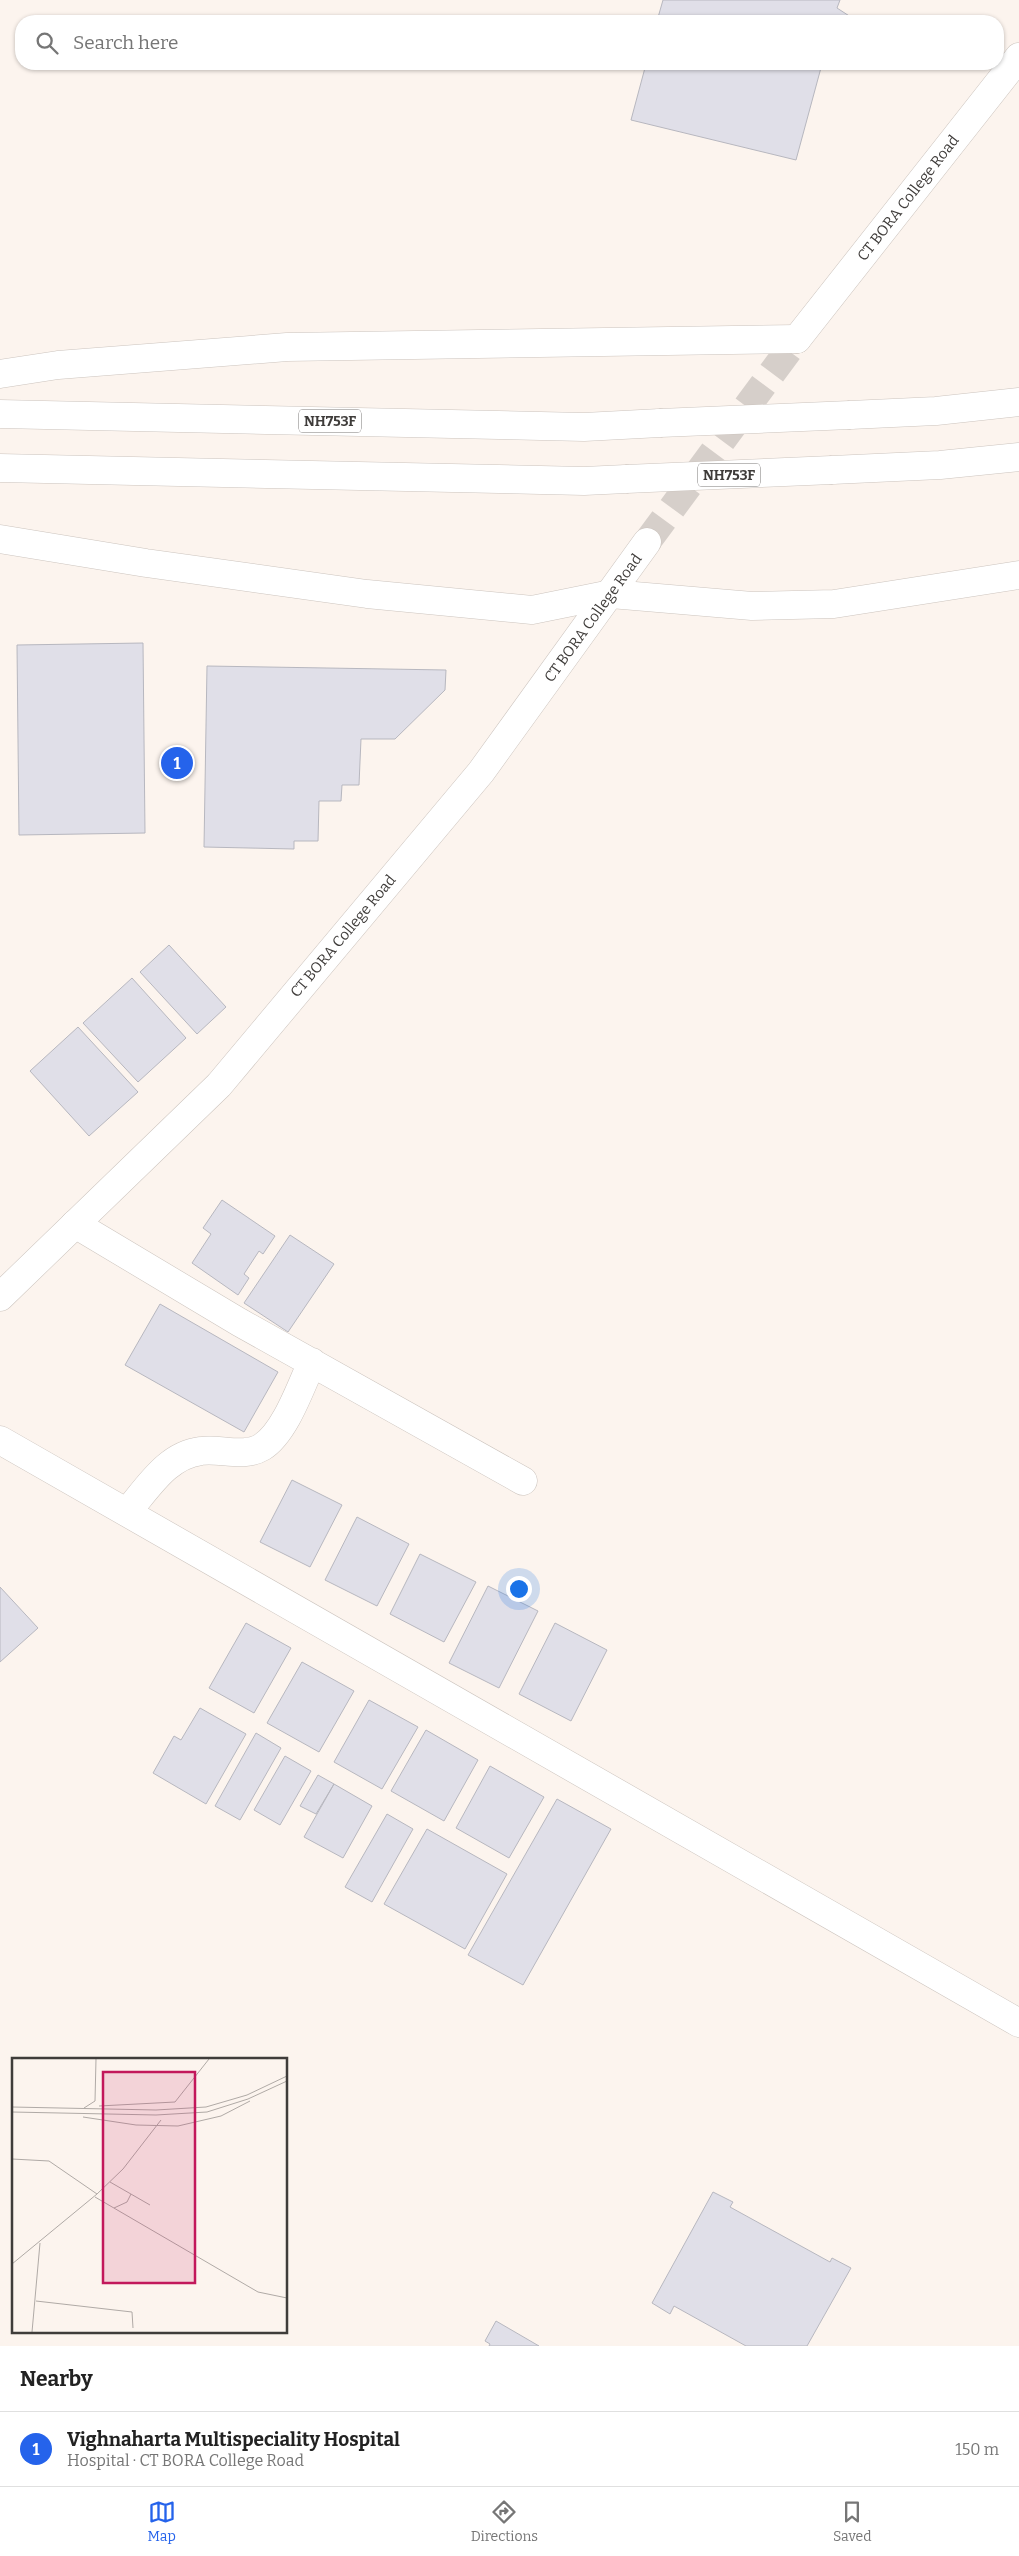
<!DOCTYPE html>
<html lang="en">
<head>
<meta charset="utf-8">
<style>
	body { margin:0; font-family:Bitter,serif; background:#f2f2f2; color:#222 }
	.you { position:absolute; left:518px; top:1588px; width:18px; height:18px; margin:-12px; border:4px solid #fff; border-radius:50%; background:#1a73e8; box-shadow:0 0 0 8px #1a73e833 }
	.badge { display:grid; place-items:center; width:32px; height:32px; border-radius:50%; background:#2563eb; color:#fff; font-size:16px; font-weight:700 }
	.pin { position:absolute; translate:-50% -50%; border:2px solid #fff; box-shadow:0 1px 5px #0006 }
	.list { margin:0; padding:0; list-style:none }
	h2 { display:flex; justify-content:space-between; align-items:center; height:65px; margin:0; padding:0 20px; font-size:21px }
	h2 small { font-size:16px; font-weight:400; color:#767676 }
	.list li { display:grid; grid-template-columns:32px 1fr auto; gap:15px; align-items:center; box-sizing:border-box; height:75px; padding:0 20px; border-top:1px solid #e0e0e0 }
	.list b { display:block; font-size:19px; white-space:nowrap }
	.list p { margin:0; font-size:16px; white-space:nowrap; color:#767676 }
	.list em { font-size:16px; font-style:normal; color:#767676 }
	.icon { flex:none; width:28px; height:28px; fill:none; stroke:currentColor; stroke-width:2; stroke-linecap:round; stroke-linejoin:round }
	.map { position:relative; flex:none; width:1019px; height:2346px; overflow:hidden }
	.search { position:absolute; background:#fff; box-shadow:0 1px 4px #0004; left:15px; right:15px; top:15px; height:55px; display:flex; align-items:center; gap:12px; box-sizing:border-box; padding:0 18px; border-radius:20px; color:#767676; font-size:19px }
	.sheet { height:140px; background:#fff }
	nav { display:flex; justify-content:space-around; align-items:center; box-sizing:border-box; height:70px; border-top:1px solid #e0e0e0; background:#fff; font-size:14px; color:#767676 }
	nav a { display:grid; justify-items:center; gap:2px }
	nav .on { color:#2563eb }
	.map>svg:first-child { display:block }
	.building { fill:#e0dfe8; stroke:#b7b7bf }
	.lines { fill:none; stroke-linecap:round; stroke-linejoin:round }
	.tertiary-tunnel { stroke:#d6cfca; stroke-width:28; stroke-dasharray:28 14; stroke-linecap:butt }
	.minor-casing { stroke:#ccc4be; stroke-width:29 }
	.tertiary-casing { stroke:#ccc4be; stroke-width:29 }
	.trunk-casing { stroke:#ccc4be; stroke-width:29 }
	.minor { stroke:#fff; stroke-width:28 }
	.tertiary { stroke:#fff; stroke-width:28 }
	.trunk { stroke:#fff; stroke-width:28 }
	.trunk-bridge-casing { stroke:#ccc4be; stroke-width:29; stroke-linecap:butt }
	.trunk-bridge { stroke:#fff; stroke-width:28 }
	.labels { text-anchor:middle; stroke-width:4; stroke-linejoin:round; paint-order:stroke }
	.shield { fill:#fff; stroke:#797675; stroke-width:1 }
	.shield-label { font-size:14px; font-weight:bold; fill:#3f3c3a }
	.street-label { font-size:15px; fill:#3f3c3a; stroke:#fff }
	.inset-road { fill:none; stroke:#b0aaa6; stroke-width:1 }
	.view { fill:#c2185b; fill-opacity:0.15; stroke:#c2185b; stroke-width:2.5 }
	.inset-edge { fill:none; stroke:#3f3c3a; stroke-width:2.5 }
</style>
</head>
<body>
<div class="map">
<svg width="1019" height="2346" viewBox="0 0 1019 2346">
	<rect width="100%" height="100%" fill="#fcf4ee"/>
	<!-- building -->
	<path class="building" d="M663 0H840L837 8 857 21H657Z
		M646 64H822L796 160 631 120Z
		M143 643 145 833 19 835 17 645Z
		M207 666 446 670 445 690 395 739H361L359 785H342L341 801H319L318 841H294V849L204 847Z
		M169 945 226 1007 197 1034 140 972Z
		M132 978 186 1038 138 1082 83 1023Z
		M78 1027 138 1092 89 1136 30 1071Z
		M222 1200 275 1236 263 1254 259 1251 244 1274 249 1278 238 1295 192 1263 211 1234 203 1228Z
		M290 1235 334 1264 288 1332 244 1303Z
		M160 1304 278 1372 244 1432 125 1365Z
		M292 1480 342 1505 310 1567 260 1542Z
		M357 1517 409 1544 377 1606 325 1580Z
		M420 1554 476 1582 444 1642 390 1614Z
		M488 1586 538 1611 499 1688 449 1663Z
		M0 1587 38 1628 0 1662Z
		M246 1623 291 1648 254 1713 209 1688Z
		M555 1623 607 1650 571 1721 519 1694Z
		M302 1662 354 1691 319 1752 267 1723Z
		M369 1700 418 1727 382 1789 334 1762Z
		M200 1708 246 1734 206 1804 153 1773 174 1736 181 1740Z
		M426 1730 478 1760 444 1821 391 1791Z
		M256 1733 281 1748 240 1820 215 1806Z
		M285 1756 311 1771 280 1825 254 1810Z
		M490 1766 544 1797 509 1858 456 1828Z
		M318 1775 334 1784 316 1814 300 1806Z
		M334 1784 372 1806 343 1858 304 1837Z
		M557 1799 611 1829 523 1985 468 1955Z
		M387 1814 413 1829 372 1902 345 1887Z
		M427 1829 507 1874 465 1949 384 1904Z
		M713 2192 733 2202 730 2207 830 2262 832 2258 851 2268 807 2346H746L674 2306 670 2314 652 2303Z
		M496 2321 539 2346H489L490 2344 485 2341Z"/>
	<g class="lines">
		<!-- tertiary-tunnel -->
		<path class="tertiary-tunnel" d="M647 542 797 339"/>
		<!-- minor casing -->
		<g class="minor-casing">
			<path id="minor" d="M75 1224 239 1322 523 1481
				M0 1440 1019 2023
				M127 1512C148 1488 167 1455 201 1451 220 1448 244 1458 262 1447 285 1433 301 1386 312 1362"/>
		</g>
		<!-- tertiary casing -->
		<g class="tertiary-casing">
			<path id="tertiary" d="M797 339 1019 57
				M0 1297 219 1085 481 772 647 542"/>
		</g>
		<!-- trunk casing -->
		<g class="trunk-casing">
			<path id="trunk" d="M0 374 58 365 287 347 797 339
				M0 414 584 427 660 423
				M850 415 936 411 1019 402
				M0 468 584 481 626 479
				M832 470 940 465 1019 457
				M0 539 146 563 367 594 532 610 611 594 752 606 834 604 1019 575"/>
		</g>
		<!-- minor -->
		<use href="#minor" class="minor"/>
		<!-- tertiary -->
		<use href="#tertiary" class="tertiary"/>
		<!-- trunk -->
		<use href="#trunk" class="trunk"/>
		<!-- trunk-bridge casing -->
		<g class="trunk-bridge-casing">
			<path id="trunk-bridge" d="M660 423 850 415
				M626 479 832 470"/>
		</g>
		<!-- trunk-bridge -->
		<use href="#trunk-bridge" class="trunk-bridge"/>
	</g>
	<g class="labels">
		<!-- shield labels -->
		<g class="shield">
			<rect x="299" y="409.5" width="62" height="23" rx="4"/>
			<rect x="698" y="463.5" width="62" height="23" rx="4"/>
		</g>
		<g class="shield-label">
			<text x="330" y="426">NH753F</text>
			<text x="729" y="480">NH753F</text>
		</g>
		<!-- street labels -->
		<g class="street-label">
			<text transform="translate(908 198) rotate(-52)" y="5">CT BORA College Road</text>
			<text transform="translate(593 618) rotate(-54)" y="5">CT BORA College Road</text>
			<text transform="translate(343 936) rotate(-50)" y="5">CT BORA College Road</text>
		</g>
	</g>
	<!-- overview -->
	<g transform="translate(12 2058)">
		<rect width="275" height="275" fill="#fcf4ee"/>
		<path class="inset-road" d="M163 44 197 1M87 48 163 44M0 49 144 52 194 49 235 37 275 18M72 50 83 43 84 1M0 54 144 57 195 54 236 41 275 23M71 59 124 67 166 68 209 58 238 43M0 101 37 103 85 136M98 124 138 147M83 139 246 234 275 240M102 150 115 144 119 136M0 206 85 136 111 111 149 62M24 243 120 254 121 270M20 274 28 185"/>
		<path class="view" d="M91 14H183V225H91Z"/>
		<rect width="275" height="275" class="inset-edge"/>
	</g>
</svg>
<div class="you"></div>
<div class="pin badge" style="left:177px;top:763px">1</div>
<div class="search"><svg class="icon" aria-label="search" viewBox="0 0 24 24"><circle cx="10" cy="10" r="6"/><path d="M15 15l6 6"/></svg>Search here</div>
</div>
<section class="sheet">
<h2>Nearby<small></small></h2>
<ul class="list">
<li><span class="badge">1</span><div><b>Vighnaharta Multispeciality Hospital</b><p>Hospital · CT BORA College Road</p></div><em>150 m</em></li>
</ul>
</section>
<nav>
<a class="on"><svg class="icon" aria-label="map" viewBox="0 0 24 24"><path d="M3 6l6-2 6 2 6-2v14l-6 2-6-2-6 2zM9 4v14M15 6v14"/></svg>Map</a>
<a><svg class="icon" aria-label="directions" viewBox="0 0 24 24"><path d="M12 3l9 9-9 9-9-9zM9 14v-3h6M13 9l2 2-2 2"/></svg>Directions</a>
<a><svg class="icon" aria-label="saved" viewBox="0 0 24 24"><path d="M7 4h10v16l-5-4-5 4z"/></svg>Saved</a>
</nav>
</body>
</html>
